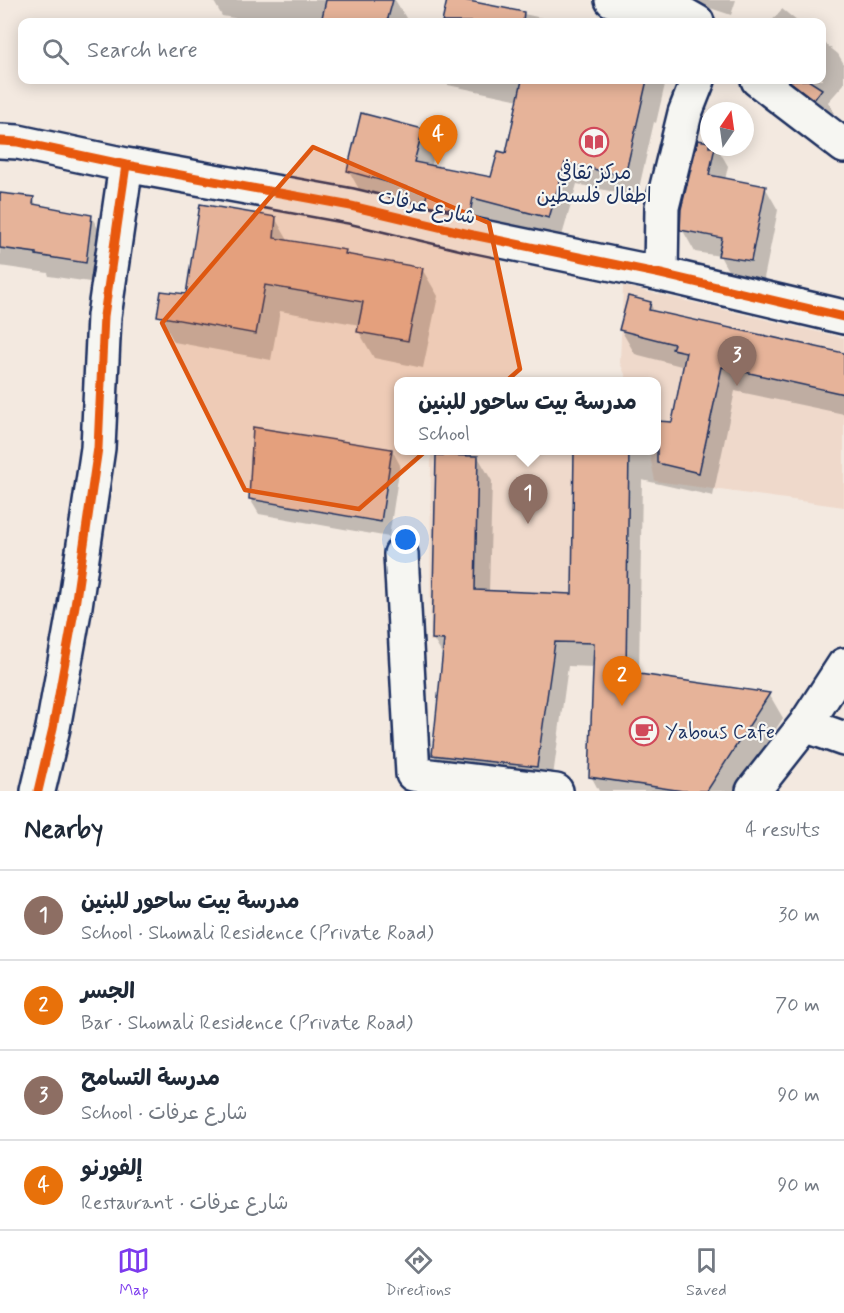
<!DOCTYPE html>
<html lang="en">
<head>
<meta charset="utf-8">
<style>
	body { margin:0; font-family:Mynerve,"Playpen Sans Arabic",sans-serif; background:#f2f2f3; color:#1f2937 }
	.compass { position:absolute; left:700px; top:102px; width:54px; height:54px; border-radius:50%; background:#fff; box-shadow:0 3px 15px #0003; rotate:13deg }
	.you { position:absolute; left:406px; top:540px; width:21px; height:21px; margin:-15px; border:4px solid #fff; border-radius:50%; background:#1a73e8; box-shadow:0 0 0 9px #1a73e833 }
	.badge { display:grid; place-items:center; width:39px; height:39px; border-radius:50%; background:#7c3aed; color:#fff; font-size:20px; font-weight:700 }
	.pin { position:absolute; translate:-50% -50px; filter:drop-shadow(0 2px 3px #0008) }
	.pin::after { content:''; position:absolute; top:32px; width:21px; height:18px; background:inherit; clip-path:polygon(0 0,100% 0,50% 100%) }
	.popup { position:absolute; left:394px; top:377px; width:267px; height:78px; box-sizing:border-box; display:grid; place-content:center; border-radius:12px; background:#fff; filter:drop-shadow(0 2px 4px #0005); font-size:20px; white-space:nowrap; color:#747a83 }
	.popup b { font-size:22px; color:#1f2937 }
	.popup::after { content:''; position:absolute; left:50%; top:100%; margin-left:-12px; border:12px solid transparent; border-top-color:#fff }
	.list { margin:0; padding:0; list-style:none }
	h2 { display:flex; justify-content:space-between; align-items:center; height:78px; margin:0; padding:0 24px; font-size:26px }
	h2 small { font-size:20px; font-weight:400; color:#747a83 }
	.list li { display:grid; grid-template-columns:39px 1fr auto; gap:18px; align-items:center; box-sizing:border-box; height:90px; padding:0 24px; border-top:2px solid #e0e1e3 }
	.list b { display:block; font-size:22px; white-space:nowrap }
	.list p { margin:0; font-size:20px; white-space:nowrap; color:#747a83 }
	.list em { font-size:20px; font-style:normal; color:#747a83 }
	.icon { flex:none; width:33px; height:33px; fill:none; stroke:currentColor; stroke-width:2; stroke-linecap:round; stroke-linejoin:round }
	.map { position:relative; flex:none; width:844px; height:791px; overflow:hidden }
	.search { position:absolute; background:#fff; box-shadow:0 3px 15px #0003; left:18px; right:18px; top:18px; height:66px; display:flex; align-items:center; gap:15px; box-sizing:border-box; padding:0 21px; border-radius:12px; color:#747a83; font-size:22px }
	.sheet { height:438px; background:#fff }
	nav { display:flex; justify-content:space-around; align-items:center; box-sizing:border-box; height:84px; border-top:2px solid #e0e1e3; background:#fff; font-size:16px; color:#747a83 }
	nav a { display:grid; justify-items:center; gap:3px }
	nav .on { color:#7c3aed }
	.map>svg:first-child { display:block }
	.built { fill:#efd9cb }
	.shadow { fill:#0003 }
	.building { fill:#e6b399; stroke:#1b2f5e; stroke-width:1.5 }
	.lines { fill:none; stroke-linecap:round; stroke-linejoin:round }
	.minor-casing { stroke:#1b2f5e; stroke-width:38 }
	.minor { stroke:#f6f6f2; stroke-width:33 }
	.cycleway-casing { stroke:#f6f6f2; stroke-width:13 }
	.cycleway { stroke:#e8590c; stroke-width:9 }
	.marked { fill:#de5710; fill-opacity:0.2; stroke:#de5710; stroke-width:4.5; stroke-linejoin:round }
	.labels { text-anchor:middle; stroke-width:4.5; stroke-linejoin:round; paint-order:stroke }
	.poi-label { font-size:20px; fill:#1b2f5e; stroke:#f6f6f2 }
	.street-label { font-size:20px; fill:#1b2f5e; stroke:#f6f6f2 }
</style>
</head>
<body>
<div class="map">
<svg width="844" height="791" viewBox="0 0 844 791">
	<rect width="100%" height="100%" fill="#f3e9e0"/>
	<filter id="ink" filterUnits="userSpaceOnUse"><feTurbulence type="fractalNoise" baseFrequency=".0167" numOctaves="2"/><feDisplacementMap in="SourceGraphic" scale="12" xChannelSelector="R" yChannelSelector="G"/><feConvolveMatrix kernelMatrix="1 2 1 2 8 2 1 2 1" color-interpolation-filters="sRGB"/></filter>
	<g filter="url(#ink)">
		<!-- built -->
		<path class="built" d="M623 286 844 338V507L655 481 649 451 657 450V382L628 381 620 363Z
			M431 451H625L626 639 430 641Z"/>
		<!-- shadow -->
		<path class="shadow" d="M213 0H395L406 18 405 22H256L222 16Z
			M448 0H457L547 19 549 22H444Z
			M698 0H736L731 15 701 5Z
			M782 9 798 22H771Z
			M822 41 838 54 844 64V84L828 102 834 112 828 121 756 80H822Z
			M445 80H666L656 123 654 122 637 197 577 184 561 239 485 219 482 234 361 193 349 171 422 131 435 152 431 167 493 178 507 155 519 100 448 85Z
			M709 147H717L728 166 725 180 765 187 778 210 763 283 732 278 720 256 695 252 682 229Z
			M0 195 33 199 38 207 91 216 103 237 97 283 49 276 48 273 0 266Z
			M275 218 289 242 345 252 347 255 422 269 438 296 423 368 374 358 359 332 360 325 280 311 271 360 174 342 159 315 187 296Z
			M650 303 655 313 844 355V414L735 391 713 496 642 480 639 675 769 694 783 718 736 791H599L591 776 595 667 568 666 551 791 448 779 434 755 444 657 433 639 478 457 492 481 489 592 574 596 576 450H657V423L673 424 685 367 635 354 621 330Z
			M392 450 400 465 389 537 259 514 250 499Z"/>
		<!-- building -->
		<path class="building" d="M326 0H393L387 22H321Z
			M447 0H464L524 12 523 22H442Z
			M522 80H647L625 176 565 163 549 218 473 198 470 213 428 205 425 204 427 193 347 171 361 113 423 129 414 162 491 177 498 151 506 153Z
			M788 80H808L822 89 814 100Z
			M698 140 709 142V147H715L709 175 766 186 751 261 718 256 722 238 680 230 681 209Z
			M0 193 34 197 33 204 92 215 86 263 36 255V253L0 248Z
			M200 204 276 217 274 238 346 250 345 254 423 268 408 341 357 332 363 302 265 285 256 334 157 316 161 291 186 294Z
			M628 296 651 302 649 310 844 353V394L722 367 699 473 657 463V421L672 422 686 352 672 349 674 344 619 330Z
			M253 427 392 449 381 522 249 499Z
			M574 450H629L626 672 770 693 707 791H683L589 777 594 643 555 642 537 767 432 755 444 640 432 639 436 455 478 456 475 590 572 594Z"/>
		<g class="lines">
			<!-- minor casing -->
			<g class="minor-casing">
				<path id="minor" d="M612 0 683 14 697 22
					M758 80 844 146
					M0 141 18 142 126 165 351 206 473 235 661 274 844 317
					M661 274 662 207 685 113 698 80
					M401 554 413 774 556 791
					M805 725 844 739
					M38 791 53 728 75 606 98 448 104 316 126 165
					M753 791 805 725 844 665"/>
			</g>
			<!-- minor -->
			<use href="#minor" class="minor"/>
			<!-- cycleway casing -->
			<g class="cycleway-casing">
				<path id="cycleway" d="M0 141 18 142 126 165 351 206 473 235 661 274 844 317
					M38 791 53 728 75 606 98 448 104 316 126 165"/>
			</g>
			<!-- cycleway -->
			<use href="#cycleway" class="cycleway"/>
		</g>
	</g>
	<!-- marked area -->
	<path class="marked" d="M313 147 489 223 520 369 359 509 245 490 162 323Z"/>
	<!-- icons -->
	<defs>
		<g id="library-ring" transform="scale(1.5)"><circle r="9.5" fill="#f6f6f2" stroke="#d1495b" stroke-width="1.5"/><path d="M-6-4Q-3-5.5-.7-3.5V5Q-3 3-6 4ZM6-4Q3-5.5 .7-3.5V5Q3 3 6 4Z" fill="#d1495b"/></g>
		<g id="cafe-ring" transform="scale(1.5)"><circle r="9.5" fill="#f6f6f2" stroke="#d1495b" stroke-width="1.5"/><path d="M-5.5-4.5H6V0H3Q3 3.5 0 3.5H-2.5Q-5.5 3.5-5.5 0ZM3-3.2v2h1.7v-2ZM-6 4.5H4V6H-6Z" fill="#d1495b"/></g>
	</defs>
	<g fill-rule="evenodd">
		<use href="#library-ring" x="594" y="142"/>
		<use href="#cafe-ring" x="644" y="731"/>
	</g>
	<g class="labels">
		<!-- poi labels -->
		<g class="poi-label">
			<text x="594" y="179">مركز ثقافي<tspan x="594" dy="23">اطفال فلسطين</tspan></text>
			<text x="665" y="738" text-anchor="start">Yabous Cafe</text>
		</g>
		<!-- street labels -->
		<g class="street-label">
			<text transform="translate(427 206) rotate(13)" y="7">شارع عرفات</text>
		</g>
	</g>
</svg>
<svg class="compass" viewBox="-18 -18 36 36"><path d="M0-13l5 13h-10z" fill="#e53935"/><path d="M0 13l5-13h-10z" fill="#747a83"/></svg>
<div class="you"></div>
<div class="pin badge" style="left:528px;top:524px;background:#8d6e63">1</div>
<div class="popup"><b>مدرسة بيت ساحور للبنين</b>School</div>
<div class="pin badge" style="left:622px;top:706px;background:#e8710a">2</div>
<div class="pin badge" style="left:737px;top:386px;background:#8d6e63">3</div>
<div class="pin badge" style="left:438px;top:165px;background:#e8710a">4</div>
<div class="search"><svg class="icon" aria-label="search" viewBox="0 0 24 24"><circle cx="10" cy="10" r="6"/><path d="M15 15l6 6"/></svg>Search here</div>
</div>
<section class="sheet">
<h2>Nearby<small>4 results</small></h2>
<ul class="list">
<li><span class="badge" style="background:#8d6e63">1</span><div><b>مدرسة بيت ساحور للبنين</b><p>School · Shomali Residence (Private Road)</p></div><em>30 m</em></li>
<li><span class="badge" style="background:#e8710a">2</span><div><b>الجسر</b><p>Bar · Shomali Residence (Private Road)</p></div><em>70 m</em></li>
<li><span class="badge" style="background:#8d6e63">3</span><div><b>مدرسة التسامح</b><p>School · شارع عرفات</p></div><em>90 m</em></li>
<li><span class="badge" style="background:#e8710a">4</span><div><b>إلفورنو</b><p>Restaurant · شارع عرفات</p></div><em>90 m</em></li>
</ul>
</section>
<nav>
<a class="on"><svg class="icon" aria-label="map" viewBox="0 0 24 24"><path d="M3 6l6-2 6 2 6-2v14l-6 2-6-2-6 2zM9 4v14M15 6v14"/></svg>Map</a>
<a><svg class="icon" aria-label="directions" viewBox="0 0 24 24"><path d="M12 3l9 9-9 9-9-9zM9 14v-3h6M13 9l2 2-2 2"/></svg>Directions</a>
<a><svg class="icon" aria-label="saved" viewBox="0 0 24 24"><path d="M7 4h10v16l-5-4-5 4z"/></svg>Saved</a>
</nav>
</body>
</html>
